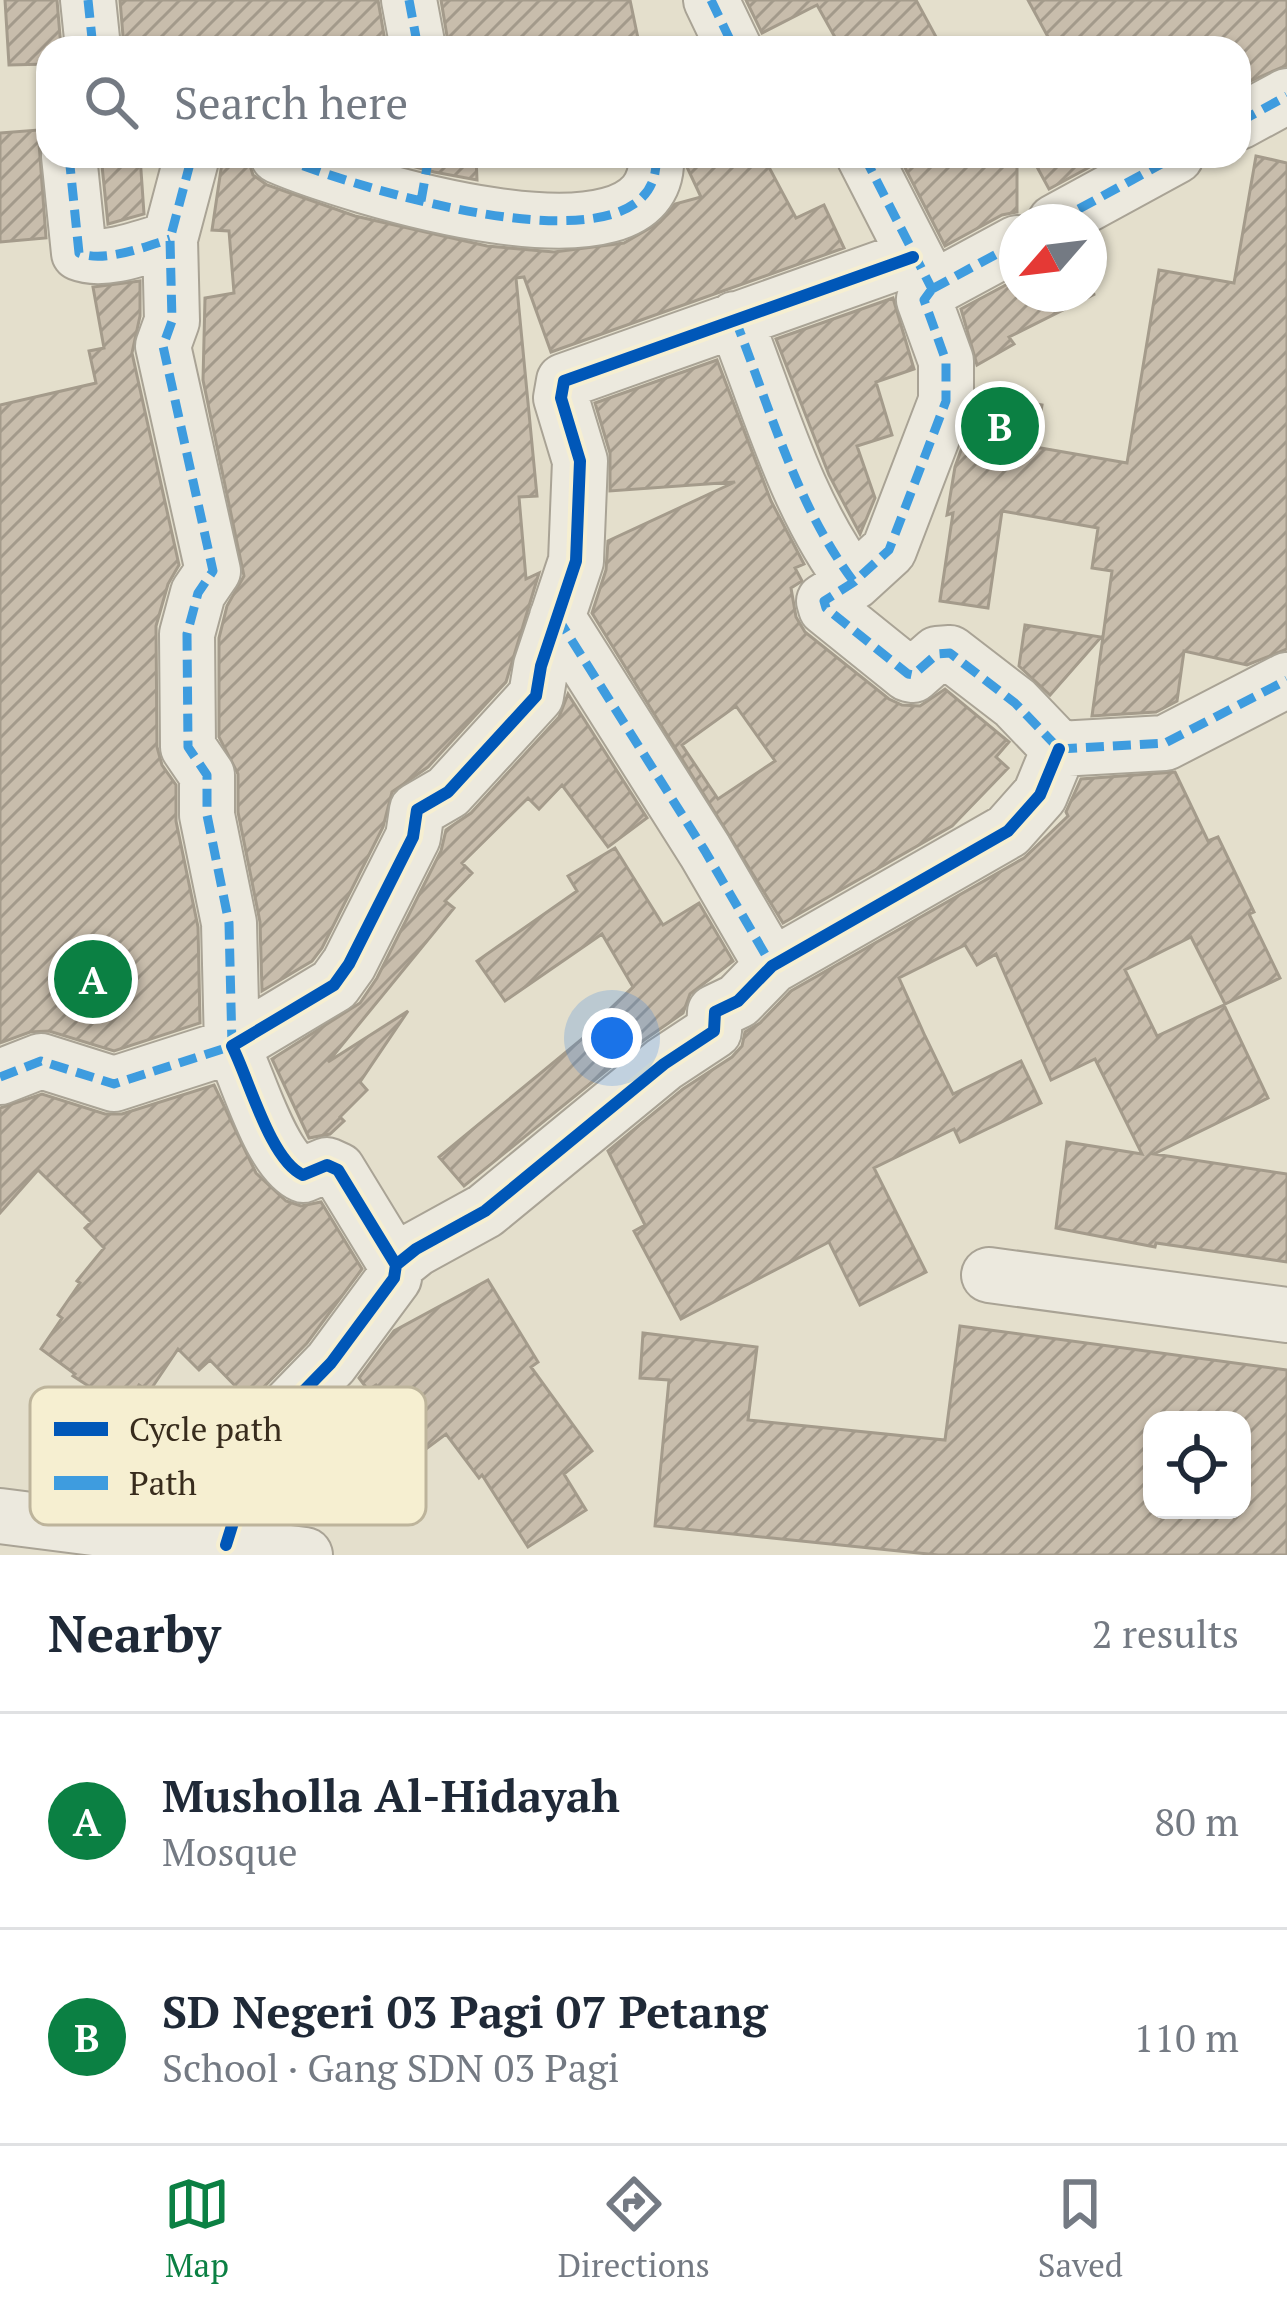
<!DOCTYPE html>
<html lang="en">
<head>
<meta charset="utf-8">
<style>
	body { margin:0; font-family:"PT Serif",serif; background:#f6f6f7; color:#1f2937 }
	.controls { position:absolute; right:36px; bottom:36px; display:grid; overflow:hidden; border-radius:24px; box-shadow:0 3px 9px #0004 }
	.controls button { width:108px; height:108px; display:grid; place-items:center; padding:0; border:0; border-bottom:3px solid #e0e1e3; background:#fff; color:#1f2937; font:60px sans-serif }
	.compass { position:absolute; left:999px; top:204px; width:108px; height:108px; border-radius:50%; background:#fff; box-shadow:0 3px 9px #0004; rotate:242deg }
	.you { position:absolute; left:612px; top:1038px; width:42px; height:42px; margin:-30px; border:9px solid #fff; border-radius:50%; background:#1a73e8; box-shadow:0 0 0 18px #1a73e833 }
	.badge { display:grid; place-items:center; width:78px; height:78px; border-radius:50%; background:#0b8043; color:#fff; font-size:39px; font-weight:700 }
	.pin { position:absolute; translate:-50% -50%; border:6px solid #fff; box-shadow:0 3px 12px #0006 }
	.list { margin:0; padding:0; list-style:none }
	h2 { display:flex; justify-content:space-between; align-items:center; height:156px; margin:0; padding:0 48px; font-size:51px }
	h2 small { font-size:39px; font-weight:400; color:#747a83 }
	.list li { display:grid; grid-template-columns:78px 1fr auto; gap:36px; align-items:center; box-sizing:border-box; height:216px; padding:0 48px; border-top:3px solid #e0e1e3 }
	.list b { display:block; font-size:45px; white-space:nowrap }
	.list p { margin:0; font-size:39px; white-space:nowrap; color:#747a83 }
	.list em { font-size:39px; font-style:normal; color:#747a83 }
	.icon { flex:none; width:66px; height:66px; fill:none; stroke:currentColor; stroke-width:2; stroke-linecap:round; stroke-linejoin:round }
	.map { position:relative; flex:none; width:1287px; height:1555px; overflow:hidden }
	.search { position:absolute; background:#fff; box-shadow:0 3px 9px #0004; left:36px; right:36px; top:36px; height:132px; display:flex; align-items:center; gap:30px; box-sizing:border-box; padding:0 42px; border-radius:36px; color:#747a83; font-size:45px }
	.sheet { height:588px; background:#fff }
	nav { display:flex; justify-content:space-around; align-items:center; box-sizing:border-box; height:168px; border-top:3px solid #e0e1e3; background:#fff; font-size:33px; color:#747a83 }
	nav a { display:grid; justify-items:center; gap:6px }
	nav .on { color:#0b8043 }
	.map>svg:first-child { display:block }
	.building { fill:url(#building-hatch); stroke:#a49b8b; stroke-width:3; fill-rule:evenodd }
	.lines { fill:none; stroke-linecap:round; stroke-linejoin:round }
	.minor-casing { stroke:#a9a395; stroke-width:58 }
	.minor { stroke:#ece9de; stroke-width:54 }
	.quiet { stroke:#3e9cdf; stroke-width:9; stroke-dasharray:18 9; stroke-linecap:butt }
	.cycleway-casing { stroke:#f6efd1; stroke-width:20 }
	.cycleway { stroke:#0057b8; stroke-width:12 }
	.key { fill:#f6efd1; stroke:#bdb49b; stroke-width:3 }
	.key-label { font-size:33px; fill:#382c1d }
</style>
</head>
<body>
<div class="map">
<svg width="1287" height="1555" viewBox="0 0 1287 1555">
	<defs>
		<pattern id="building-hatch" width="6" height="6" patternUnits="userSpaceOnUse" patternTransform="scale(3)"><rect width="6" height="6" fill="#c8bdac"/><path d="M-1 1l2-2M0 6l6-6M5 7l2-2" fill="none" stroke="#a39a8b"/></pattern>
	</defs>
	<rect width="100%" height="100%" fill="#e4dfcc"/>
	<!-- building -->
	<path class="building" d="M5 0H57L61 48H48V64L9 65Z
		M120 0H378L386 47 178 48 177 42 124 48Z
		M441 0H630L640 48H449Z
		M746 0H916L942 48H841L817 5 762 33Z
		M1028 0H1287V65L1239 86V48H1054Z
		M38 130 46 238 0 242V133Z
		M101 156H140L144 214 108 224Z
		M223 156H247L253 175 267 185 355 216 487 246 554 252 624 243 660 222 675 204 701 197 686 165 687 156H763L796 218 824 205 844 248 551 352 524 277 516 278 537 496 519 497 526 579 539 573 506 682 428 767 392 792 383 827 322 948 312 961 262 991 260 922 238 812V774L219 737V638L227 606 244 576 203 380 205 298 234 293 229 231 212 230Z
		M375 156H476L477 180 434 172Z
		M899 156H1017V212L1002 215 945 246Z
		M1031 156H1110L1049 189Z
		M1256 156 1287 163V649L1247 665 1184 651 1177 701 1156 712 1092 716 1112 571 1092 568 1098 528 1002 511 988 608 940 601 953 513 947 515 955 467 975 412 977 393 1042 405 1035 447 1127 463 1159 270 1234 283Z
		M1017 279V294H1095L1009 337 1014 344 977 365 961 309Z
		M140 281V316L132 353 179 565 168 584 156 626 157 747 162 765 176 785V821L198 927 200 1023 114 1051 49 1031 30 1032 0 1043V405L96 383 89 351 104 348 93 287Z
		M893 298 914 369 876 382 892 435 857 446 875 498 860 534 829 475 776 339Z
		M717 360 771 501 804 564 795 568 802 581 791 588 796 617 805 632 889 699 902 705 920 706 945 689 1009 742 996 757 1008 768 952 826 783 923 592 613 606 570 608 541 735 482 610 491V453L595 403ZM736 706 775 761 718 799 682 745Z
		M1025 625 1101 637 1050 695 1019 666Z
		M568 694 647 818 608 847 562 785 539 809 528 798 462 863 472 873 445 901 454 908 328 1062 408 1011 360 1082 367 1090 340 1117 344 1121 330 1134 309 1138 272 1059 360 1003 377 978 441 851 446 830 471 813 559 717Z
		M1175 772 1208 841 1218 837 1254 912 1249 914 1280 978 1225 1004 1191 937 1125 970 1157 1036 1224 1005 1268 1098 1154 1154 1287 1174V1262L1156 1243 1155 1247 1056 1228 1067 1142 1142 1154 1095 1059 1051 1080 996 954 977 965 965 945 899 978 925 1036 953 1094 1021 1061 1041 1103 960 1142 954 1129 874 1168 926 1272 860 1305 829 1242 681 1319 634 1231 645 1225 608 1151 683 1089 732 1057 742 1046 745 1032 760 1023 791 991 1024 858 1068 816 1066 812 1081 779Z
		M615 848 663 925 699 903 733 961 690 994 683 1013 644 1040 464 1186 439 1157 611 1015 608 1011 633 987 602 934 505 1001 477 961 577 891 568 876Z
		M214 1085 256 1173 286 1201 301 1206 321 1202 362 1269 307 1343 250 1401 210 1360 199 1370 178 1349 149 1392 139 1385 124 1409 73 1376 75 1374 41 1349 62 1318 58 1315 80 1283 77 1281 104 1248 85 1228 91 1222 38 1170 0 1213V1108L42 1094 105 1114H122Z
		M488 1280 538 1362 531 1367 592 1451 564 1474 586 1510 528 1547 482 1475 479 1478 446 1434 426 1449 376 1385 368 1390 359 1378 394 1331Z
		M960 1326 1287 1370V1555H938L655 1526 669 1380 640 1378 643 1333 757 1347 748 1420 945 1440ZM1152 1420H1242V1510H1152Z"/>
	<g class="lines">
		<!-- minor casing -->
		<g class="minor-casing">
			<path id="minor" d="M88 0 93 48
				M409 0 418 48
				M711 0 734 48
				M1239 122 1287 96
				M69 156 79 253C104 263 144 247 170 239
				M278 156C340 183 664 287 656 156
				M864 156 931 287
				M1055 222 1176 156
				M932 289 924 300 946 361V401L889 550 854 582 824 601 826 608 908 674 913 675 937 654 950 653 1015 703 1059 749
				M932 289 1017 243
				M735 319C770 408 796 505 854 582
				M557 617 705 851 772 966
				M1059 749 1165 743 1287 680
				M0 1077 41 1061 114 1084 232 1046 229 923 207 815V775L188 747 187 634 198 593 213 571 163 346 172 321 170 239 192 156
				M396 1265 338 1170 327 1165 303 1175C270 1160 249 1079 232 1046L334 985 349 964 413 837 417 810 448 792 536 696 541 666 576 561 580 461 561 398 564 381 913 257
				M989 1275 1287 1315
				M0 1516 305 1555
				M226 1545 260 1436 331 1363 394 1278 396 1265 416 1249 485 1211 664 1064 714 1031 715 1012 738 1001 772 966 1008 831 1040 795 1059 749"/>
		</g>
		<!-- minor -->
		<use href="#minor" class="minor"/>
		<!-- quiet -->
		<path class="quiet" d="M88 0 93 48
			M409 0 418 48
			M711 0 734 48
			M1239 122 1287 96
			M69 156 79 253C104 263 144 247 170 239
			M278 156C340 183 664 287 656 156
			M864 156 932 289
			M421 201 429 156
			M1055 222 1176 156
			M932 289 924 300 946 361V401L889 550 854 582 824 601 826 608 908 674 913 675 937 654 950 653 1015 703 1059 749
			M932 289 1017 243
			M735 319C770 408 796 505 854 582
			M557 617 705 851 772 966
			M1059 749 1165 743 1287 680
			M0 1077 41 1061 114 1084 232 1046 229 923 207 815V775L188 747 187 634 198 593 213 571 163 346 172 321 170 239 192 156"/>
		<!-- cycleway casing -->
		<g class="cycleway-casing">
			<path id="cycleway" d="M396 1265 338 1170 327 1165 303 1175C270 1160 249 1079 232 1046L334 985 349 964 413 837 417 810 448 792 536 696 541 666 576 561 580 461 561 398 564 381 913 257
				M226 1545 260 1436 331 1363 394 1278 396 1265 416 1249 485 1211 664 1064 714 1031 715 1012 738 1001 772 966 1008 831 1040 795 1059 749"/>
		</g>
		<!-- cycleway -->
		<use href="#cycleway" class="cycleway"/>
	</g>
	<!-- legend -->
	<rect x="30" y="1387" width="396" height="138" rx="18" class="key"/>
	<rect x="54" y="1422" width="54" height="14" fill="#0057b8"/>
	<rect x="54" y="1476" width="54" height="14" fill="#3e9cdf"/>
	<g class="key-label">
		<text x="129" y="1441">Cycle path</text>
		<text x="129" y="1495">Path</text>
	</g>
</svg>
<div class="controls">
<button><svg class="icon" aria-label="locate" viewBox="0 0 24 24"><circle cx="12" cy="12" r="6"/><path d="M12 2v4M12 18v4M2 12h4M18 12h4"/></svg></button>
</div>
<svg class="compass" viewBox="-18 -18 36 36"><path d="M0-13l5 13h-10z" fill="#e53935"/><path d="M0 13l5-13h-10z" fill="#747a83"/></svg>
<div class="you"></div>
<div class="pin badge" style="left:93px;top:979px">A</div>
<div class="pin badge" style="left:1000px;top:426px">B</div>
<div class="search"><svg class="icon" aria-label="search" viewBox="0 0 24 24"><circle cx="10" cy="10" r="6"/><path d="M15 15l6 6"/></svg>Search here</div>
</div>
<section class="sheet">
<h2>Nearby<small>2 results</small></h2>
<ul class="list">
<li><span class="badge">A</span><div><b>Musholla Al-Hidayah</b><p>Mosque</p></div><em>80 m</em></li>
<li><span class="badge">B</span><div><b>SD Negeri 03 Pagi 07 Petang</b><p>School · Gang SDN 03 Pagi</p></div><em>110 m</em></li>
</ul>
</section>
<nav>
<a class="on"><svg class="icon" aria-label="map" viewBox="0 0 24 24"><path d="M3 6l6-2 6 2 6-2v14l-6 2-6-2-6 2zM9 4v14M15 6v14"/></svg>Map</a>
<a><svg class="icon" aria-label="directions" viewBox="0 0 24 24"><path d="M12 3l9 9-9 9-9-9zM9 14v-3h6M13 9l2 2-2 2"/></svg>Directions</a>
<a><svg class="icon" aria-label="saved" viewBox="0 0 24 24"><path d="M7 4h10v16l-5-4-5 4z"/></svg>Saved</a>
</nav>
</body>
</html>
